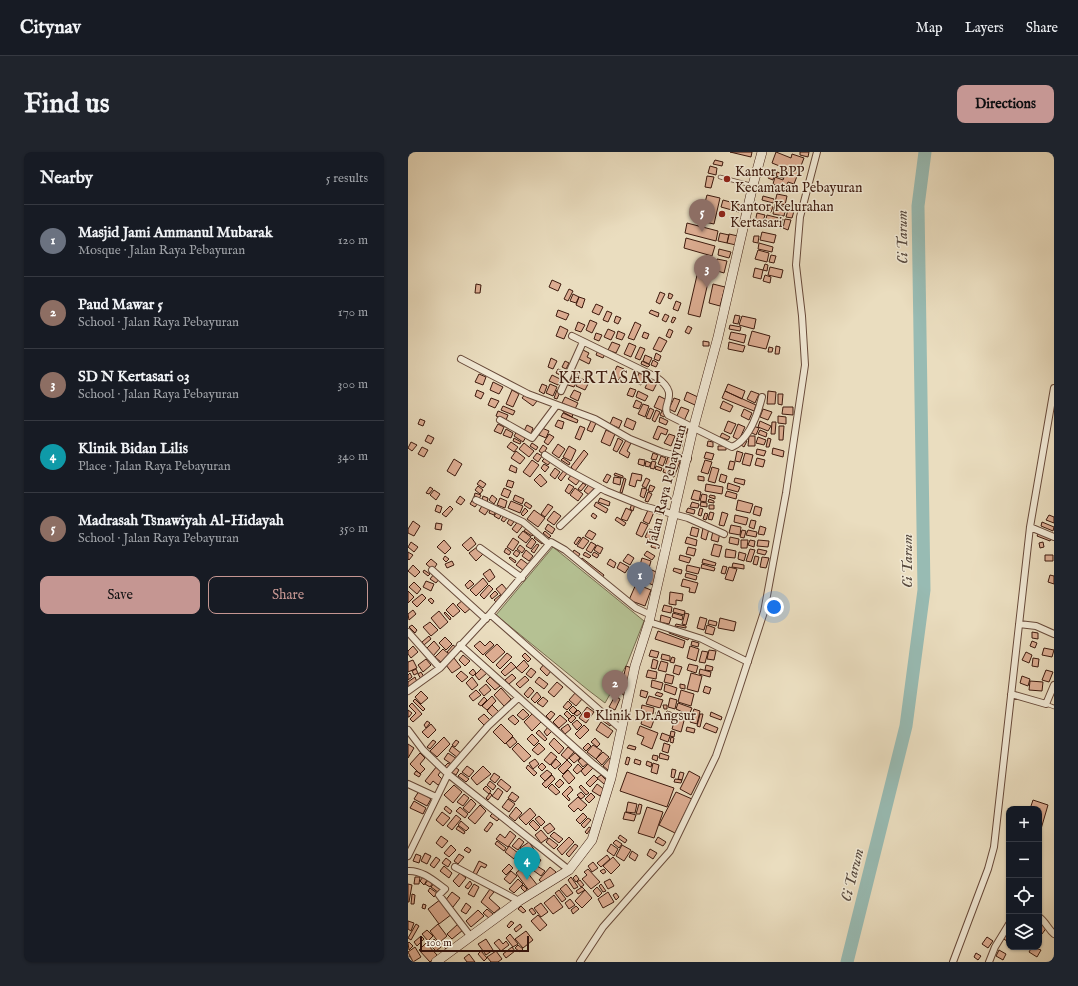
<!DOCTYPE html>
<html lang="en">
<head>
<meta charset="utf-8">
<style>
	body { margin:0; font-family:"IM FELL English",serif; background:#20242c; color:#f1f3f6 }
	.controls { position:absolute; right:12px; bottom:12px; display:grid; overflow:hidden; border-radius:8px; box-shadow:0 1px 3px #0004 }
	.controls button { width:36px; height:36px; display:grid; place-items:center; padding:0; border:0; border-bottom:1px solid #363941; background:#171b24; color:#f1f3f6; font:20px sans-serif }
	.scale { position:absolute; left:12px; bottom:10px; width:109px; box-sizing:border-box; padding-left:4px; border:2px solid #3c190d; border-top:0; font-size:11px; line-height:14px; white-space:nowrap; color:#3c190d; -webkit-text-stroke:3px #f1e9d5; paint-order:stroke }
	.you { position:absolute; left:366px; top:455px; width:14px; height:14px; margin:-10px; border:3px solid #fff; border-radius:50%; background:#1a73e8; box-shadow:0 0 0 6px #1a73e833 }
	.badge { display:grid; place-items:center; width:26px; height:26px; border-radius:50%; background:#c59692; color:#fff; font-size:13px; font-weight:700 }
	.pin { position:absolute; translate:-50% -33px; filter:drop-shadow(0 1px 2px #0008) }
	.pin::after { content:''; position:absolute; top:21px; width:14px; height:12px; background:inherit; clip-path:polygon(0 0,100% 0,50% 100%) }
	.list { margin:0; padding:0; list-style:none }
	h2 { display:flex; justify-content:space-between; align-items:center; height:52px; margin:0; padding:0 16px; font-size:17px }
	h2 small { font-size:13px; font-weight:400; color:#9ea1a6 }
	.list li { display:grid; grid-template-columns:26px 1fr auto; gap:12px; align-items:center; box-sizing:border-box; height:72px; padding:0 16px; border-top:1px solid #363941 }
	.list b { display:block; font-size:15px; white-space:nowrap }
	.list p { margin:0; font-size:13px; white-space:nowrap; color:#9ea1a6 }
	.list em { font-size:13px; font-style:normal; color:#9ea1a6 }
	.actions { display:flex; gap:8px; padding:12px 16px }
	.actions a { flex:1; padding:9px 0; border:1px solid #c59692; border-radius:8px; text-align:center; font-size:14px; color:#c59692 }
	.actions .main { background:#c59692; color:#111 }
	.icon { flex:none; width:22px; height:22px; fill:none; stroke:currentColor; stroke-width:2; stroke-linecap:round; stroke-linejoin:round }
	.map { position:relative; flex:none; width:646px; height:810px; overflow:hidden; border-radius:8px }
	header { display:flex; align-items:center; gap:24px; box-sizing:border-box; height:56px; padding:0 20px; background:#171b24; border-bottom:1px solid #363941 }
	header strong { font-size:19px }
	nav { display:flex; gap:22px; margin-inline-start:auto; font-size:14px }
	.intro { display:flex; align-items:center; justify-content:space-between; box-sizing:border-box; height:96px; padding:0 24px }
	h1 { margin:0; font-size:28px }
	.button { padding:10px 18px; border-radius:8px; background:#c59692; color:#111; font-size:14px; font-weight:700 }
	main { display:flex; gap:24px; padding:0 24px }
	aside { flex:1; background:#171b24; border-radius:8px; box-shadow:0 1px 3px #0004 }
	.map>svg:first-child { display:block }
	.green { fill:#b5c193; stroke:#786d50 }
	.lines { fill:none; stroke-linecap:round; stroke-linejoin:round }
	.river { stroke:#98bbb3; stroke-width:13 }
	.building { fill:#ddad92; stroke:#3c190d }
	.service-casing { stroke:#684a3a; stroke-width:4.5 }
	.minor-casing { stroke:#684a3a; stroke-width:8 }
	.secondary-casing { stroke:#3c190d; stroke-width:10 }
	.service { stroke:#f1e9d5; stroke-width:3 }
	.minor { stroke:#f1e9d5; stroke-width:6 }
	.secondary { stroke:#f1e9d5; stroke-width:9 }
	.poi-dot { fill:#8f2418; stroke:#f1e9d5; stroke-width:1.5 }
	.labels { text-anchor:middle; stroke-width:3; stroke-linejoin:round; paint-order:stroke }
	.poi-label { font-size:14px; fill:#3c190d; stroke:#f1e9d5; text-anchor:start }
	.street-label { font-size:14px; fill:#3c190d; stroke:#f1e9d5 }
	.water-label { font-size:15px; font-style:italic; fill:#584a3f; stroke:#f1e9d5 }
	.quarter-label { font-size:16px; letter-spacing:1px; fill:#3c190d; stroke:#f1e9d5 }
</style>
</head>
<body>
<header>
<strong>Citynav</strong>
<nav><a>Map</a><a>Layers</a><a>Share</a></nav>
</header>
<div class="intro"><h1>Find us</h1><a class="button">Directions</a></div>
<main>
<aside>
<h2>Nearby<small>5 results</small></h2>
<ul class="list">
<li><span class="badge" style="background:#6b7280">1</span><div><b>Masjid Jami Ammanul Mubarak</b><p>Mosque · Jalan Raya Pebayuran</p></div><em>120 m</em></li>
<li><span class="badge" style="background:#8d6e63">2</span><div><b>Paud Mawar 5</b><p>School · Jalan Raya Pebayuran</p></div><em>170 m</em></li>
<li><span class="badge" style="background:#8d6e63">3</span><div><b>SD N Kertasari 03</b><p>School · Jalan Raya Pebayuran</p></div><em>300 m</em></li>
<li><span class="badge" style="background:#0f9aa8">4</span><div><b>Klinik Bidan Lilis</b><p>Place · Jalan Raya Pebayuran</p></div><em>340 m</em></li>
<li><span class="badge" style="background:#8d6e63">5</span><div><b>Madrasah Tsnawiyah Al-Hidayah</b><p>School · Jalan Raya Pebayuran</p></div><em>350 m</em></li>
</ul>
<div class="actions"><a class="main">Save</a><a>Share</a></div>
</aside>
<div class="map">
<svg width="646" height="810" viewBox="0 0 646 810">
	<rect width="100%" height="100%" fill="#eaddbf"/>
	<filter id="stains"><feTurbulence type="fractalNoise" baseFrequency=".005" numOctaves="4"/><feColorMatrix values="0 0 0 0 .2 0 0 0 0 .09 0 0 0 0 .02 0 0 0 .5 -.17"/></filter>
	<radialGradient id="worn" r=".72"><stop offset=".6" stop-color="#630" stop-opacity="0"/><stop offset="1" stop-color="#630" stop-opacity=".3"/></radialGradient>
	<!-- green -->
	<path class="green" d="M145 395 236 469 219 512 197 551 180 538 88 463Z"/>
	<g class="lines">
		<!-- river -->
		<path class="river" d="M439 810 498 574 516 438 510 54 517 0"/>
	</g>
	<!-- building -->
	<path class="building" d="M322 0H344L343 5Z
		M368 0 383 6 384 2 396 6 386 32 380 30 377 37 365 32 367 25 375 28 379 17 364 11Z
		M392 0H401L400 5 392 3Z
		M307 8 315 10 314 14 305 12Z
		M302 14 309 16 308 23 300 21Z
		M362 19 367 20 365 28 360 26Z
		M369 20 375 22V26L368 24Z
		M299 24 306 25 303 36 297 35Z
		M369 42 379 44 377 53 367 50Z
		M299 43 312 46 306 72 292 69Z
		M355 44 366 47 365 51 354 48Z
		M315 48 333 53 331 60 313 55Z
		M353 52 365 55 363 60 352 57Z
		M367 52 378 55 376 64 365 62Z
		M380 58 386 59 384 66 378 65Z
		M349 61 357 63 354 72 347 70Z
		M359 63 375 67 373 76 357 71Z
		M377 67 383 68 380 78 375 76Z
		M279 71 310 79 308 89 277 81Z
		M354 80 368 83 366 91 352 88Z
		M312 81 321 83 319 91 310 89Z
		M321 82 330 84 328 93 319 91Z
		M346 84H351L350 91 345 90Z
		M278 86 307 94 304 104 276 96Z
		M351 91 365 95 364 100 350 97Z
		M311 97 323 100 321 106 310 103Z
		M350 98 361 101 359 110 347 107Z
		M363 103 368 104 366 111 361 110Z
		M293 106 305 109 292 165 280 162Z
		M309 107 319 109 316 121 306 118Z
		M357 112 360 113 359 119 355 118Z
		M362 115 375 118 373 126 360 123Z
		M347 116 355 118 353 127 345 125Z
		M357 123 363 125 362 131 355 129Z
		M144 128 153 132 150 139 141 135Z
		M68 132 73 133 72 141H67Z
		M305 132 317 135 312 154 301 151Z
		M161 137 165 139 160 149 156 147Z
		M252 140 257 142 252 152 248 150Z
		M261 141 265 143 263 147 260 146Z
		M165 142 171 145 168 151 162 149Z
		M171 145 177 147 174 156 168 153Z
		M268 149 273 151 270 159 265 157Z
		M188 152 195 155 191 163 184 160Z
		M150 158 161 162 158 168 148 164Z
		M243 158 251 161 250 165 241 161Z
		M199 159 204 161 200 170 195 168Z
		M257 162 261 164 258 170 254 168Z
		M327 163 332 164 330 172 325 171Z
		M208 164 213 166 210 172 206 170Z
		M334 164 348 167 346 177 331 173Z
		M265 165 268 166 265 171 263 170Z
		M182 168 189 171 184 181 178 178Z
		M170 170 177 173 173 180 167 178Z
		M227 170 233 173 226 188 220 186Z
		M322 173 333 175 332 179 321 177Z
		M152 174 160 178 156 187 148 184Z
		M280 174 284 176 281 182 277 180Z
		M200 177 207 180 203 188 196 185Z
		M261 177 265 179 262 186 258 184Z
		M210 179 217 182 214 188 208 186Z
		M344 179 362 184 358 197 340 193Z
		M236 180 241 182 239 187 234 185Z
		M323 180 338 183 336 191 321 187Z
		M188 181 194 183 191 189 186 187Z
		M251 185 259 189 253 200 245 197Z
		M295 189 301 190V194H295Z
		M204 190 212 193 208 201 200 198Z
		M321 190 337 194 335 200 320 197Z
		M221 191 228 194 223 205 216 202Z
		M368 194 372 195 371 202H367Z
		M232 195 237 197 232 208 227 206Z
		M361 195 365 196 364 200H360Z
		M175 198 181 201 179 205 183 207 181 212 171 207Z
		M190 198 197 202 195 206 188 203Z
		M248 201 253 204 251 209 246 207Z
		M237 203 244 206 241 212 235 209Z
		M143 206 149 209 145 217 140 215Z
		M245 208 250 211 248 215 243 213Z
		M157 209 161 211 158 217 154 215Z
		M234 209 242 213 240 215 233 212Z
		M209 214 216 217 211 228 204 225Z
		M150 217 158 220 156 225 148 221Z
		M164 219 171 221 168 227 162 224Z
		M231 221 237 224 233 233 227 230Z
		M71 222 78 225 75 233 67 230Z
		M144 223 152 227 150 233 141 229Z
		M163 226 169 229 166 235 160 233Z
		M172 226 181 230 177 238 168 234Z
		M241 227 249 231 245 239 237 236Z
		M85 230 95 235 91 242 82 238Z
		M134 232 139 234 136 242 131 239Z
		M142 232 149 235 145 244 138 241Z
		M320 232 337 239 334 247 317 239Z
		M222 236 228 238 225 245 219 243Z
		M69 238 76 241 73 247 67 244Z
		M104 238 111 242 105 255 98 252Z
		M149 238 152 240 149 247 146 246Z
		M166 238 173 241 170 249 162 245Z
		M230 239 240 244 237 249 228 245Z
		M317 239 348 253 346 259 314 246Z
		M343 239 351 242 347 251 339 247Z
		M360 239 368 240 367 252H359Z
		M279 240 290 245 287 253 276 248Z
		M118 241 129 249 125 254 114 246Z
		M370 242H375L374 253 370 252Z
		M251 244 259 248 255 259 246 255Z
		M157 245 170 251 167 257 154 251Z
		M83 246 91 249 87 256 80 253Z
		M266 246 272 248 267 260 261 257Z
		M228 248 234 251 231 257 225 255Z
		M315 249 325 254 322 260 312 256Z
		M235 252 241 254 237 265 230 262Z
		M95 254 107 259 105 263 93 258Z
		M273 255 281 258 276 269 268 266Z
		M375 255H385V263L374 262Z
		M242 256 246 258 242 267 238 266Z
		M156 257 165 262 164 265 155 260Z
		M336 257 344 261 341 268 333 264Z
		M355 257 364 260 360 268 352 265Z
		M248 258 252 260 247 270 244 268Z
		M90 259 100 263 98 268 88 264Z
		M254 259 258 261 256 265 252 263Z
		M155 261 170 268 169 271 153 265Z
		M370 264 378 265V272L370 271Z
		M205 265 214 269 211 276 202 272Z
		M252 265 260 269 258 273 251 270Z
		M219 266 228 270 225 278 216 274Z
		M12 267 17 269 15 274 10 272Z
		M150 268 156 270 154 277 147 274Z
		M183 269 188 271 184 280 179 278Z
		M320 269 328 272 323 282 316 279Z
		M352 269 363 274 360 279 350 275Z
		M364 270H368L367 282H363Z
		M90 272 96 275 93 282 86 279Z
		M330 272 337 275 331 288 325 285Z
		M119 273 125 276 123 282 116 279Z
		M172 274 177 276 172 288 167 286Z
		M250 274 260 278 258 283 253 281 250 288 245 286Z
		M345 274 351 276 348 283 342 280Z
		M371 274H376L375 288H371Z
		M134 276 141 279 138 286 131 283Z
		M276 276 280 277 278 282 274 281Z
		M98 277 105 281 103 286 95 283Z
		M198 278 207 282 202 294 193 290Z
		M352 278 359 281 358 285 350 282Z
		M109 279 118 285 115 290 106 284Z
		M314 281 322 285 320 288 312 285Z
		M141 282 146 285 140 293 136 290Z
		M261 282 267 284 263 294 256 291Z
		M20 283 26 286 23 292 17 289Z
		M341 284H347V294H340Z
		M350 285 358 288 356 293 348 291Z
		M106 286 113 290 112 292 105 289Z
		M210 286 215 289 209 300 205 298Z
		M360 286 363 287 361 295H358Z
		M272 287 275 288 274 295H271Z
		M218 288 223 291 219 299 222 301 220 306 211 301Z
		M336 288 339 289 336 295 333 293Z
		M300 289 305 290V295L299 294Z
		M3 290 9 293 4 299 0 296Z
		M103 290 110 295 106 300 99 295Z
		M116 291 126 299 121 305 111 297Z
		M124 291 130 295 128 298 122 294Z
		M150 292 157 297 151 306 144 301Z
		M135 293 139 296 135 302 131 299Z
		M161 294 168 298 163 309 155 305Z
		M310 294H318V298H310Z
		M14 295 20 298 16 305 10 302Z
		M365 296 376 299 375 305 364 302Z
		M349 297 358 299 356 304 348 302Z
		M176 298 180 302 167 319 163 315Z
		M108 299 117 306 112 312 103 306Z
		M329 299 335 301 332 310 327 309Z
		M298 300 306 302 304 308 296 306Z
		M129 301 134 304 130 310 125 306Z
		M245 301 250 303 248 308 243 307Z
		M337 301 345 303 342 314 334 312Z
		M253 304 258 306 255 314 250 312Z
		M138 305 143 309 140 313 134 309Z
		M260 305 265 307 260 322 255 320Z
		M155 306 162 311 161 313 153 308Z
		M349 306 357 308 355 315 347 313Z
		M46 307 54 312 47 324 39 319Z
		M231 307 237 308 236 314 230 312Z
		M124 308 131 313 122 325 115 320Z
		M266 308 272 310 266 325 260 323Z
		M297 308 304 310 300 322 293 320Z
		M238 309 243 311 241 315 237 314Z
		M244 309 248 310 246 317 242 316Z
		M322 309 327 310 325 318 320 317Z
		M136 312 141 315 137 320 133 316Z
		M103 313 109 316 108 321 101 318Z
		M248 314 254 316 253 319 247 317Z
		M304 315 311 317 307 331 300 329Z
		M147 316 152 320 147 327 142 323Z
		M156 318 160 320 153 329 150 326Z
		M207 321 215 324V326L206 323Z
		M224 321 234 323 233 329 229 328 227 335 221 333Z
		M132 322 139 330 133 335 126 328Z
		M164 322 172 328 168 333 160 327Z
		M199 322 203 324 199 331 195 329Z
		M313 322 319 324 317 331 311 329Z
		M290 324 296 325V329L290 328Z
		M206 325 213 326 212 333 205 331Z
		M216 326 218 327 214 341 212 340Z
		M238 326 242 328 238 336 234 334Z
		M327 326 337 328 336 333 326 330Z
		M72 328 78 332 75 336 69 332Z
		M100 328 106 330 104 336 98 334Z
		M175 331 178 333 173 339 170 337Z
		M182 331 187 335 181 343 176 339Z
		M320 331 332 335 330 340 319 337Z
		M161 332 166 335 161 342 157 339Z
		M298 332 315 335 314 342 297 339Z
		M242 333 247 335 244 340 240 339Z
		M70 334 75 338 72 342 67 338Z
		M22 335 25 337 21 342 18 341Z
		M96 336 103 339 100 346 93 343Z
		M167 336 175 342 170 349 162 343Z
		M234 336 239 337 236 346 232 344Z
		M26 338 32 342 28 348 22 343Z
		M286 338 293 340 291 349 283 347Z
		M319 339 329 342 328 347 317 344Z
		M240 340 244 342 240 350 237 349Z
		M67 341 73 343 71 347 66 345Z
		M294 342 299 343 298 350 292 349Z
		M84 343 89 347 86 352 81 348Z
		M107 343 116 347 114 352 105 348Z
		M302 343 307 344V347L301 345Z
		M52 344 57 348 53 353 48 350Z
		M75 344 80 346 79 350 74 349Z
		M92 346 99 349 97 356 89 353Z
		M192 346 202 350 201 354 190 350Z
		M65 347 70 351 67 355 62 352Z
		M301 347 306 349V351L300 350Z
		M330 348 345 352 342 361 328 358Z
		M103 349 115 354 112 361 100 356Z
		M118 350 124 354 122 357 116 353Z
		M188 350 200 357 198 361 186 354Z
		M284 350 291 352 290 356 282 355Z
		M293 350 299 351V355L292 354Z
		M224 351 227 352 225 359 222 357Z
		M75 352 81 357 77 363 71 359Z
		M140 352 145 355 137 365 133 362Z
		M29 353 34 355 32 361 27 359Z
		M301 353H306V357H301Z
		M42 354 45 357 38 365 34 362Z
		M347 354 354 356 352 364 345 362Z
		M117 356 120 359 115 364 113 362Z
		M218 356 224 359 219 369 213 367Z
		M280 356 287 358 286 362 278 360Z
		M292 356 295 357 293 364 290 363Z
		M82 357 88 359 86 363 81 361Z
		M126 358 137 366 130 375 119 367Z
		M240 358 246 360 241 372 235 369Z
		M90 359 94 362 91 367 86 364Z
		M146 359 153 364 146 373 139 368Z
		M302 360 306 361 304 368 300 367Z
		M314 360 320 362 316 374 311 373Z
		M185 361 189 364 187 367 183 364Z
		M297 361 300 362 298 368 295 367Z
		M97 362 100 365 96 370 93 368Z
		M327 363 340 366 338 373 326 370Z
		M641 363 646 365V371L638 368Z
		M103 365 107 368 103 374 99 371Z
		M209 365 218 371 216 374 207 368Z
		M111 368 116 372 109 381 104 377Z
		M343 368 348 369 346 377 341 375Z
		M5 369 12 374 6 384 0 381V377Z
		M233 370 240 373 234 385 228 382Z
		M634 370 646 375 645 379 633 374Z
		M28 371 34 372 33 378 27 377Z
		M140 372 147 377 144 382 137 377Z
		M323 373 333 375 332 383 321 381Z
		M352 374 358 376 356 383 350 382Z
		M119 375 127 381 124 384 116 379Z
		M284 375 291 377 289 385 282 383Z
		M295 376 301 377 298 388 293 386Z
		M241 377 251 381 247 390 237 385Z
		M181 378 188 382 184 388 177 384Z
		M334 378 338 379 336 386 332 385Z
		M340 378 349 380 348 385 338 383Z
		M115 379 123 385 118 391 110 385Z
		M137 379 143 384 141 386 135 381Z
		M305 379 312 381 310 390 303 388Z
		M631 380 644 385 642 389 629 384Z
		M129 383 137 389 134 392 126 386Z
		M63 385 68 392 60 399 54 393Z
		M170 385 173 386 168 393 166 391Z
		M175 385 181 389 175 397 169 394Z
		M279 385 289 388 288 394 277 391Z
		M322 385 331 387 330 393 321 391Z
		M105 386 111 390 105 399 99 395Z
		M124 386 128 390 123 397 118 394Z
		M36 388 43 396 37 402 29 395Z
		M333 388H340L339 396H333Z
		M342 388 347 389 346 395 340 393Z
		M350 388 361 389 360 395 349 394Z
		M3 390 10 395 6 400 0 395Z
		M183 390 188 393 183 401 178 398Z
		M635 390 636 395 632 396 631 391Z
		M244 391 251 393 250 397 243 395Z
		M129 392 131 393 126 401 123 399Z
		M306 392 314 394 311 405 303 403Z
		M112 393 117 397 114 401 109 397Z
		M189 393 195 396 192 402 186 398Z
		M69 395 75 402 68 409 61 401Z
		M280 395 288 397 286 404 278 402Z
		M98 396 103 400 101 403 96 400Z
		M318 397 328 399 327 406 317 405Z
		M342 397 347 398 343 410 338 409Z
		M350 397 359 399 357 403 349 401Z
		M108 398 112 401 109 405 105 402Z
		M118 398 125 404 121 409 114 404Z
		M166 398 172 402 170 405 164 402Z
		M239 399 247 404 244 408 236 403Z
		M0 400 5 403 1 408 0 407Z
		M177 400 183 404 181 406 175 403Z
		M186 400 191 403 189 406 184 403Z
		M331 400 338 402 336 409 330 407Z
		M220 402 226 406 222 413 215 409Z
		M272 403 283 406 281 411 271 408Z
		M637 403H645V409H637Z
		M37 404 41 407 38 410 35 407Z
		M347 404 351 405 349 413 345 412Z
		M102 405 108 409 107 411 101 406Z
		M354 405 361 406 358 416 352 415Z
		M174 406 196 423 194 426 172 409Z
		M234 406 243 409 241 416 232 413Z
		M23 407 29 412 25 418 18 412Z
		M113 407 121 413 116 419 108 413Z
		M202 407 208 411 206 416 199 412Z
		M295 407 308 411 307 414 294 411Z
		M44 409 46 413 39 416 37 412Z
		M212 410 221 415 217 421 209 416Z
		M325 411 336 413V417L324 415Z
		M294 412 307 416 306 419 293 416Z
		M5 413 12 420 7 425 0 419Z
		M279 413 292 416 290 422 278 419Z
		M315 414 319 415 317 422 313 421Z
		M321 415 329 417 325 429 317 427Z
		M240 416 250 421 245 433 235 429Z
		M266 416 274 418 273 422 265 419Z
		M82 417 87 425 81 430 75 422Z
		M16 418 22 422 20 424 15 420Z
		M278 421 289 424 288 428 277 425Z
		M26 422 32 426 28 431 22 427Z
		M642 423 646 424V432L640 430Z
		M75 426 80 432 68 444 62 438Z
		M275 427 290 431 287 441 281 440 282 436 273 434Z
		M62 428 66 432 60 437 57 433Z
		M18 429 26 432 23 439 15 435Z
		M6 430 13 437 9 442 1 435Z
		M94 432 100 439 94 444 88 437Z
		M228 432 243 438 237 454 221 448Z
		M81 433 85 437 76 447 72 443Z
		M0 439 6 445 0 451Z
		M87 439 90 442 84 447 82 444Z
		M262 440 275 442 274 449 268 448V453L261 452Z
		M14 442 18 446 9 455 4 450Z
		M92 443 94 446 88 450 86 448Z
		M23 446 26 449 24 452 20 448Z
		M56 447 63 456 57 461 49 453Z
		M45 451 52 459 45 465 38 458Z
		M256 453 264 455 263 461 254 459Z
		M266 456 277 459 276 463 265 460Z
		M5 458 8 462 1 468 0 462Z
		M31 459 40 470 32 477 23 466Z
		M37 460 43 466 42 468 36 461Z
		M265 461 275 464 274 468 264 465Z
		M277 461 281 462 278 473 274 472Z
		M253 463 263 466 261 472 252 470Z
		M292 465 299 467 296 478 289 476Z
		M312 466 328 470 326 479 310 476Z
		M301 468 309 470 308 474 300 472Z
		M22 470 30 478 23 484 15 475Z
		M268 472 278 474V476L267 474Z
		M4 473 9 478 7 481 1 475Z
		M299 473 307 476 305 483 297 481Z
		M262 477 282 484 280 488 261 481Z
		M250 479 277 489 275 496 247 487Z
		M624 480 630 481V487L624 486Z
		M21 484 23 487 16 493 14 490Z
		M37 485 44 492 38 498 31 491Z
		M26 489 32 496 25 504 18 497Z
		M72 489 77 494 82 489 86 493 75 503 66 494Z
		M284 489 291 491 290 495 283 493Z
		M624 489 629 491 627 496 622 494Z
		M89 492 97 500 85 511 77 503Z
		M45 493 49 496 43 503 39 500Z
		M5 494 10 500 3 506 0 502V499Z
		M282 494 291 497 288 509 279 506Z
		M636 496 646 498 644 505 634 503Z
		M35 497 42 503 34 511 27 505Z
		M243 498 251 500 249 506 241 504Z
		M301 498 308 499 306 508 299 507Z
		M294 499 300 500 297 511 291 510Z
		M618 500 624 503 621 511 614 508Z
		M99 501 104 505 92 517 88 513Z
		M117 501 123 507 120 510 114 504Z
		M254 502 262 504V509L253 507Z
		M55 503 62 509 57 514 51 508Z
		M264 505 267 506 266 511 262 510Z
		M46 506 53 515 44 521 38 513Z
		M625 506 631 507 630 515 624 514Z
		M18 507 23 513 15 520 10 513Z
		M245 507 250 509 248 517 243 516Z
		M5 508 9 516 0 520V510Z
		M116 508 121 514 114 521 108 516Z
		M253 509 260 511 258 520 250 518Z
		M103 510 108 515 97 524 93 520Z
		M136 512 143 519 139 524 132 517Z
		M281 512 290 514 288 521 279 518Z
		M267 513 274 515 271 523 265 521Z
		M298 513 305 515 304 519 297 518Z
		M218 514 224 516 221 528 215 527Z
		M74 516 79 521 71 528 67 523Z
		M123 516 128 520 123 526 118 522Z
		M8 517 10 521 6 523 4 519Z
		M65 517 68 521 65 524 61 521Z
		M292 517 303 520 302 525 291 522Z
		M240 518 249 520 248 527 238 525Z
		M638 518 645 520 641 530 634 528Z
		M53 519 60 525 54 530 48 524Z
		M13 520 16 525 13 527 10 522Z
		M2 521 4 525 0 528V523Z
		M283 521 294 524 290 540 279 537Z
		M104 522 108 526 101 532 97 528Z
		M258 522 266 524 264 532 256 530Z
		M117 524 121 528 112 536 108 532Z
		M614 524 622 527 620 534 612 531Z
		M7 525 9 530 0 535V530Z
		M64 525 70 533 64 538 58 531Z
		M82 525 92 534 87 538 78 529Z
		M131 525 140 532 136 537 127 530Z
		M244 528 255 531 253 538 243 535Z
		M622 529 635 530 634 539 621 538Z
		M149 530 155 535 146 545 140 540Z
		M78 532 83 538 76 544 71 538Z
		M257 532 269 536 267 543 256 539Z
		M272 532 277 533V537L272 536Z
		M297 534 303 536 301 542 295 540Z
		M122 535 126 539 120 546 116 542Z
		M93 536 103 547 96 554 86 543Z
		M214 536H218L219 543H215Z
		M68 538 73 543 65 549 61 544Z
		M233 538 240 540 238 546 232 544Z
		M273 538 286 542 283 554 270 550Z
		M13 539 20 546 13 552 7 545Z
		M129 540 133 545 127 551 123 547Z
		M168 540 175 546 168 554 161 548Z
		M249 540 255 542 253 545 247 543Z
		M84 544 88 549 79 558 74 554Z
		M207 544 212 547 207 558 201 555Z
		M241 544 255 548 252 556 238 552Z
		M76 545 79 548 73 554 70 552Z
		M135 545 140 549 135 555 129 551Z
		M262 546 269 548 267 557 260 555Z
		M7 547 17 557 15 559 5 549Z
		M160 549 164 553 159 558 155 555Z
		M4 551 14 562 5 570 2 567 8 561 1 554Z
		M270 551 284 556 281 563 268 557Z
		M84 553 93 562 87 567 79 559Z
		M234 553 246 556 245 562 233 559Z
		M255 553H259V557H256Z
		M165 554 169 558 165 562 161 558Z
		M179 555 186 560 178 571 171 566Z
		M115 557 121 563 115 568 109 563Z
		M286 557 292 559 289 572 282 570Z
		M0 558 4 561 1 565H0Z
		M170 558 173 561 169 564 166 562Z
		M143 559 147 562 142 568 138 564Z
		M159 559 164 564 161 567 156 562Z
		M259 559 265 561 263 569 256 567Z
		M248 560 251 561 250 567 247 566Z
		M303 560 314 565 313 568 302 564Z
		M125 561 133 570 124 579 116 570Z
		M76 562 83 569 77 574 70 567Z
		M292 562H295L292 575 289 574Z
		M105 563 111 569 107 573 100 567Z
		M152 563 159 569 151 576 145 570Z
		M165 563 168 566 163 571 160 568Z
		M268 563 277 565 273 580 264 577Z
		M235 564 246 568 243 576 233 572Z
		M197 565 204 570 202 574 195 569Z
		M169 568 174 573 169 578 164 572Z
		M19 569 22 571 18 576 16 573Z
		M193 570 205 579 200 586 188 578Z
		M298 571 310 576 308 581 295 576Z
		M23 572 28 578 20 586 14 580Z
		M93 572 105 584 97 592 85 580Z
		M160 572 163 577 157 582 153 577Z
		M176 573 181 578 172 587 167 582Z
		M232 574 250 581 244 597 233 592 236 585 229 582Z
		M140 575 144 579 139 584 136 580Z
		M279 575 287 577 286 581 278 579Z
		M131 578 139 587 137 589 128 581Z
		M263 579 267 580 266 585 262 584Z
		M254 581 262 584 260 590 252 587Z
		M124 582 131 589 126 594 119 587Z
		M36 585 42 592 29 605 22 599Z
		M105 585 109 590 102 596 98 591Z
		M263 585 266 586 265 591 262 590Z
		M146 586 156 596 151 602 141 592Z
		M187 586 192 592 189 595 183 590Z
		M25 588 28 590 22 597 19 595Z
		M48 588 51 590 47 595 44 593Z
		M110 591 123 604 116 610 104 597Z
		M131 591 137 597 130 603 124 598Z
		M180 591 183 594 178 599 175 596Z
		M256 591 262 593 260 601 254 599Z
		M0 592 6 596 0 606Z
		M185 593 194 599 188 607 179 600Z
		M221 593 228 595 227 598 219 596Z
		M44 594 54 602 50 606 41 599Z
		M160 595 166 600 159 608 153 603Z
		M143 600 149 605 142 613 136 608Z
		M195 600 201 605 194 613 188 607Z
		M12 601 17 606 12 612 17 617 12 622 2 612Z
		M40 601 49 607 45 613 36 607Z
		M167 601 172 606 166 611 161 606Z
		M252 601 261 604 260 608 251 606Z
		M245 603 250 604 249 609 244 607Z
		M174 605 180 611 175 615 170 609Z
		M219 605 222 606 220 613 217 612Z
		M202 606 206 611 200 618 195 614Z
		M127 607 131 612 125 617 121 611Z
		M148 607 153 612 147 617 143 613Z
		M227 607 233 609 232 613 226 611Z
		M159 608 164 613 155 622 150 617Z
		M239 609 244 611 243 615 238 613Z
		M40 611 43 613 40 618 36 615Z
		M134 611 138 615 134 619 130 615Z
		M181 611 185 616 177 624 173 619Z
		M245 611 251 613 249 622 243 620Z
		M170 612 175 617 169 622 165 618Z
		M120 613 129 621 126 624 118 616Z
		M29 614 34 618 30 623 35 628 30 633 25 629 22 633 17 629Z
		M59 614 66 619 61 625 54 620Z
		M75 614 83 622 69 633 63 626Z
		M47 615 51 618 48 623 43 620Z
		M264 617 268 618 266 626 263 625Z
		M139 618 144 622 137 629 132 624Z
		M160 618 167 626 161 632 154 624Z
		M8 619 13 622 11 625 6 622Z
		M281 619 292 625 283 643 272 637Z
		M219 620 266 636 259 655 212 639Z
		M272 620 276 621 274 628 270 627Z
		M53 621 61 627 58 630 50 624Z
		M86 621 92 625 87 631 82 627Z
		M144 623 147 627 138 636 134 632Z
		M186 623 190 627 182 635 178 631Z
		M193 623 199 629 196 632 189 626Z
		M93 627 103 635 99 640 89 632Z
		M152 627 156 631 151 636 147 632Z
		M267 627 274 628 273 631 266 630Z
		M82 629 88 634 85 638 79 633Z
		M144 632 152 640 148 643 140 636Z
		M189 632 197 638 192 644 184 639Z
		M46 633 54 640 45 651 36 643Z
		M173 633 181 641 178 643 171 635Z
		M78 634 83 639 81 642 75 637Z
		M162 634 165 638 159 644 162 647 161 649 154 642Z
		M90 636 95 640 90 648 84 644Z
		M11 639 23 647 19 654 6 647Z
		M104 640 111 645 107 650 100 646Z
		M173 640 177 644 173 647 169 643Z
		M268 640 284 647 267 681 251 673Z
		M82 641 84 643 80 648 78 646Z
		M183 641 187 645 181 651 177 647Z
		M56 642 61 646 55 654 49 650Z
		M170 645 179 653 173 659 170 656 166 660 160 654Z
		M63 647 68 652 61 661 55 656Z
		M100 647 107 652 101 660 94 655Z
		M625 648 640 653 633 677 631 676V657H622Z
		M6 649 18 656 15 662 2 656Z
		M220 650 229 652 227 661 218 660Z
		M231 652 234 653 232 662H228Z
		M72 653 78 659 67 672 60 666Z
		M38 654 44 659 42 662 36 657Z
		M52 655 60 662 57 666 48 659Z
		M108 655 114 661 107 669 101 664Z
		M239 655 255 660 246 686 230 681Z
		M122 656 128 663 118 673 111 666Z
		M34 660 42 666 35 674 28 668Z
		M86 660 93 665 89 669 82 664Z
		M217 660 228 663 226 669 215 667Z
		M175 661 179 665 172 672 168 668Z
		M48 663 53 667 44 678 39 674Z
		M131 664 137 670 133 674 127 667Z
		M180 666 183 668 176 676 173 673Z
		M125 668 132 675 128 679 121 672Z
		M53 669 61 676 58 679 50 673Z
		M82 670 85 672 79 680 76 678Z
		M142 671 147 677 140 682 135 676Z
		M50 674 57 680 56 682 48 677Z
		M181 675 183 676 179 682 177 680Z
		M133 678 140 686 133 691 127 683Z
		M102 679 108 684 100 695 88 687 92 682 97 686Z
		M146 680 155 687 151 691 142 684Z
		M212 683 219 688 217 691 210 686Z
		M33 684 40 689 34 696 28 691Z
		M161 685 166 690 154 703 149 697Z
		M250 685 258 690 255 694 247 690Z
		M111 686 116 690 110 698 104 694Z
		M141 686 150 693 146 697 138 690Z
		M208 688 214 692 211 696 205 691Z
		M89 689 98 696 96 699 87 692Z
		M121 690 127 699 117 705 112 696Z
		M167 692 170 694 161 705 158 702Z
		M203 692 210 697 206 704 199 699Z
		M43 693 48 698 41 705 36 701Z
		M214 693 223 698 216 709 208 704Z
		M101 694 110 701 106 707 97 700Z
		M59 695 63 698 61 701 56 698Z
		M242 697 249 701 245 707 239 703Z
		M224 699 230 703 227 709 221 705Z
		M17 701 23 704 19 712 13 709Z
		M8 702 13 704 11 711 5 709Z
		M51 702 56 705 50 712 46 709Z
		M199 703 202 707 193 715 189 711Z
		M28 705 32 708 26 716 22 713Z
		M205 705 212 713 203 722 195 714Z
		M38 706 43 710 40 715 34 711Z
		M130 706 133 708 129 714 137 719 133 724 122 716Z
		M71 709 79 713 77 716 73 714 68 723 65 721Z
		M185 710 190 716 184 720 180 714Z
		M101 712 105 716 98 723 94 719Z
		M36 714 44 721 41 726 32 719Z
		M115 715 130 734 122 740 108 721Z
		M142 715 148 720 137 733 131 728Z
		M180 717 192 730 183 737 174 727 179 723 176 720Z
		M196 717 198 720 195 722 192 719Z
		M103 719 109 724 102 732 96 727Z
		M52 721 58 726 51 735 45 729Z
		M168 723 171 727 168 730 165 726Z
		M7 725H12L11 732H6Z
		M15 725 19 728 16 733 12 729Z
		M163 725 170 735 166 737 160 728Z
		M21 727 25 731 22 735 17 732Z
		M110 727 115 732 106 741 101 737Z
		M202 727 206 734 200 737 196 730Z
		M172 728 176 733 173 735 169 730Z
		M62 729 64 732 60 737 57 735Z
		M27 730 35 736 31 741 23 735Z
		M0 732 4 733 1 750H0Z
		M66 732 71 735 66 745 60 742Z
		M158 732 165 741 159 745 152 737Z
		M193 732 198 739 195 740 191 734Z
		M115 733 119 737 117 740 113 736Z
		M174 735 177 738 170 742 168 739Z
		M189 735 194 741 190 745 185 739Z
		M22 736 29 741 26 745 20 739Z
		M82 737 86 740 81 746 92 756 86 761 73 750Z
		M151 738 158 747 154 750 147 741Z
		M177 738 184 746 174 756 167 749Z
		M44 740 52 746 45 755 37 749Z
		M200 740 206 750 195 756 190 747Z
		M208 741 211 745 208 748 205 743Z
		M4 742 7 743 6 752H3Z
		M146 743 155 755 145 762 136 751Z
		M33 747 44 762 31 772 20 757Z
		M162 747 167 753 161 757 157 751Z
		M58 751 63 755 58 762 53 759Z
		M133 751 140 760 133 765 126 756Z
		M15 752 18 753 17 757 14 756Z
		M113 754 118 759 115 761 110 757Z
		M168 754 171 757 165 762 163 758Z
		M124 756 128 761 125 763 121 758Z
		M79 757 85 762 82 767 75 761Z
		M70 758 76 764 63 775 58 769Z
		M130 763 139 773 132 779 123 769Z
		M0 769 6 771 3 779 0 777Z
		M103 769 106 771 101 776 99 774Z
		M631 770 639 775 634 782 631 781Z
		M8 772 11 774 3 788 0 786Z
		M30 772 39 784 31 791 22 779Z
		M50 772 55 778 44 787 39 782Z
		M112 772 114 775 108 780 106 777Z
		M19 778 25 784 20 789 14 782Z
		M118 779 125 788 115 796 107 787Z
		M102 782 110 792 105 795 98 786Z
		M596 783 601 786 599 789 594 786Z
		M13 784 16 787 9 794 6 790Z
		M579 785 585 789 580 796 574 792Z
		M26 787 33 795 28 799 21 792Z
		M78 787 85 798 78 803 70 792Z
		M91 787 95 792 98 789 101 793 93 799 86 791Z
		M38 788 42 793 38 797 33 792Z
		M1 790 5 794 1 798 0 791Z
		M18 791 29 803 22 810 11 798Z
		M110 793 115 797 112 800 107 796Z
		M7 795 13 805 5 810 0 800Z
		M104 795 107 799 98 806 95 802Z
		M624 795 633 798 629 805 621 800Z
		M591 798 598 802 595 808 588 804Z
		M73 799 79 806 76 809 70 802Z
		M88 799 94 807 90 810H83L79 805Z
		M568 801 573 804 570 808 566 805Z
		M61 802 67 810H59L56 806Z"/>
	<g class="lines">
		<!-- service casing -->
		<g class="service-casing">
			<path id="service" d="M312 25 343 33
				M638 552 646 555"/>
		</g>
		<!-- minor casing -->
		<g class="minor-casing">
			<path id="minor" d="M164 184 248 225C274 243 252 252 260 263L324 295C341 288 350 261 354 245
				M53 207 120 242 187 267 222 287 254 300 280 307
				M153 239 175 190
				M92 268 124 286 148 254
				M137 303 161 319 198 339 235 354 280 366 316 382
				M68 348 115 370 141 392
				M152 374 192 336
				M622 375 646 385
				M72 396 114 426
				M24 418 78 467
				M82 462 214 578
				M241 470 294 487 340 510
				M611 472 628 474 646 482
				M0 480 32 516
				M52 493 184 611 203 626
				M0 539 32 516 82 462 143 390 157 398 228 456 243 463
				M603 542 638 552 646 533
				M0 578 15 598 40 622 161 718
				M39 621 80 574 110 546
				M0 632 28 645
				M0 704 40 622
				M47 715 111 749
				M0 719C14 718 26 729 37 737L31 743 63 785
				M631 765C638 770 640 777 646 782
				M0 808 1 810
				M172 810 195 775 262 699 308 604 325 555 356 460 378 341 397 213 394 164 388 113 392 65 409 0
				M545 810 580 717 586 695 622 375 646 236
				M581 810 587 795 601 772"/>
		</g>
		<!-- secondary casing -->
		<g class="secondary-casing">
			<path id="secondary" d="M28 810 111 749 161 718 184 688 203 626 227 514 241 470 284 281 310 185 345 33 354 0"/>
		</g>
		<!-- service -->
		<use href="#service" class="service"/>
		<!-- minor -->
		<use href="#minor" class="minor"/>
		<!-- secondary -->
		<use href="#secondary" class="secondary"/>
	</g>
	<!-- markers -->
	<g class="poi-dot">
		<circle cx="319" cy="27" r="4"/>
		<circle cx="314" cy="62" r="4"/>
		<circle cx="179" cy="563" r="4"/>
	</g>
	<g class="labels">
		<!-- poi labels -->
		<g class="poi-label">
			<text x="327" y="24">Kantor BPP<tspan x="327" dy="16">Kecamatan Pebayuran</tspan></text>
			<text x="322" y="59">Kantor Kelurahan<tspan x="322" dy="16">Kertasari</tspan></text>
			<text x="187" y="568">Klinik Dr.Angsur</text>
		</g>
		<!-- street labels -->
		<g class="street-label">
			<text transform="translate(258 333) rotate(-76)" y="5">Jalan Raya Pebayuran</text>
		</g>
		<!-- water labels -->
		<g class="water-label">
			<text transform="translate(494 85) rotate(-91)" y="5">Ci Tarum</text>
			<text transform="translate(499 409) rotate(-90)" y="5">Ci Tarum</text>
			<text transform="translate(444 723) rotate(-76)" y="5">Ci Tarum</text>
		</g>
		<!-- quarter labels -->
		<g class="quarter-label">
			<text x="202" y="231">KERTASARI</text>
		</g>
	</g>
	<rect width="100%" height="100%" filter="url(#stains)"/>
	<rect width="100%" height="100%" fill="url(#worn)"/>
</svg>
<div class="controls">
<button>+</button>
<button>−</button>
<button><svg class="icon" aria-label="locate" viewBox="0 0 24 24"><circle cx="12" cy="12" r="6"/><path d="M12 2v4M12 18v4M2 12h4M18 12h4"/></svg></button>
<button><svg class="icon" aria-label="layers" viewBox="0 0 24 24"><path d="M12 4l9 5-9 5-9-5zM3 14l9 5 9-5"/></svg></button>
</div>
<div class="scale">100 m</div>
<div class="you"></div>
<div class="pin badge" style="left:232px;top:443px;background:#6b7280">1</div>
<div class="pin badge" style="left:207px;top:551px;background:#8d6e63">2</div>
<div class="pin badge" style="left:299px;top:136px;background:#8d6e63">3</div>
<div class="pin badge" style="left:119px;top:728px;background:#0f9aa8">4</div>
<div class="pin badge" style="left:294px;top:80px;background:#8d6e63">5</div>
</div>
</main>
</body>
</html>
